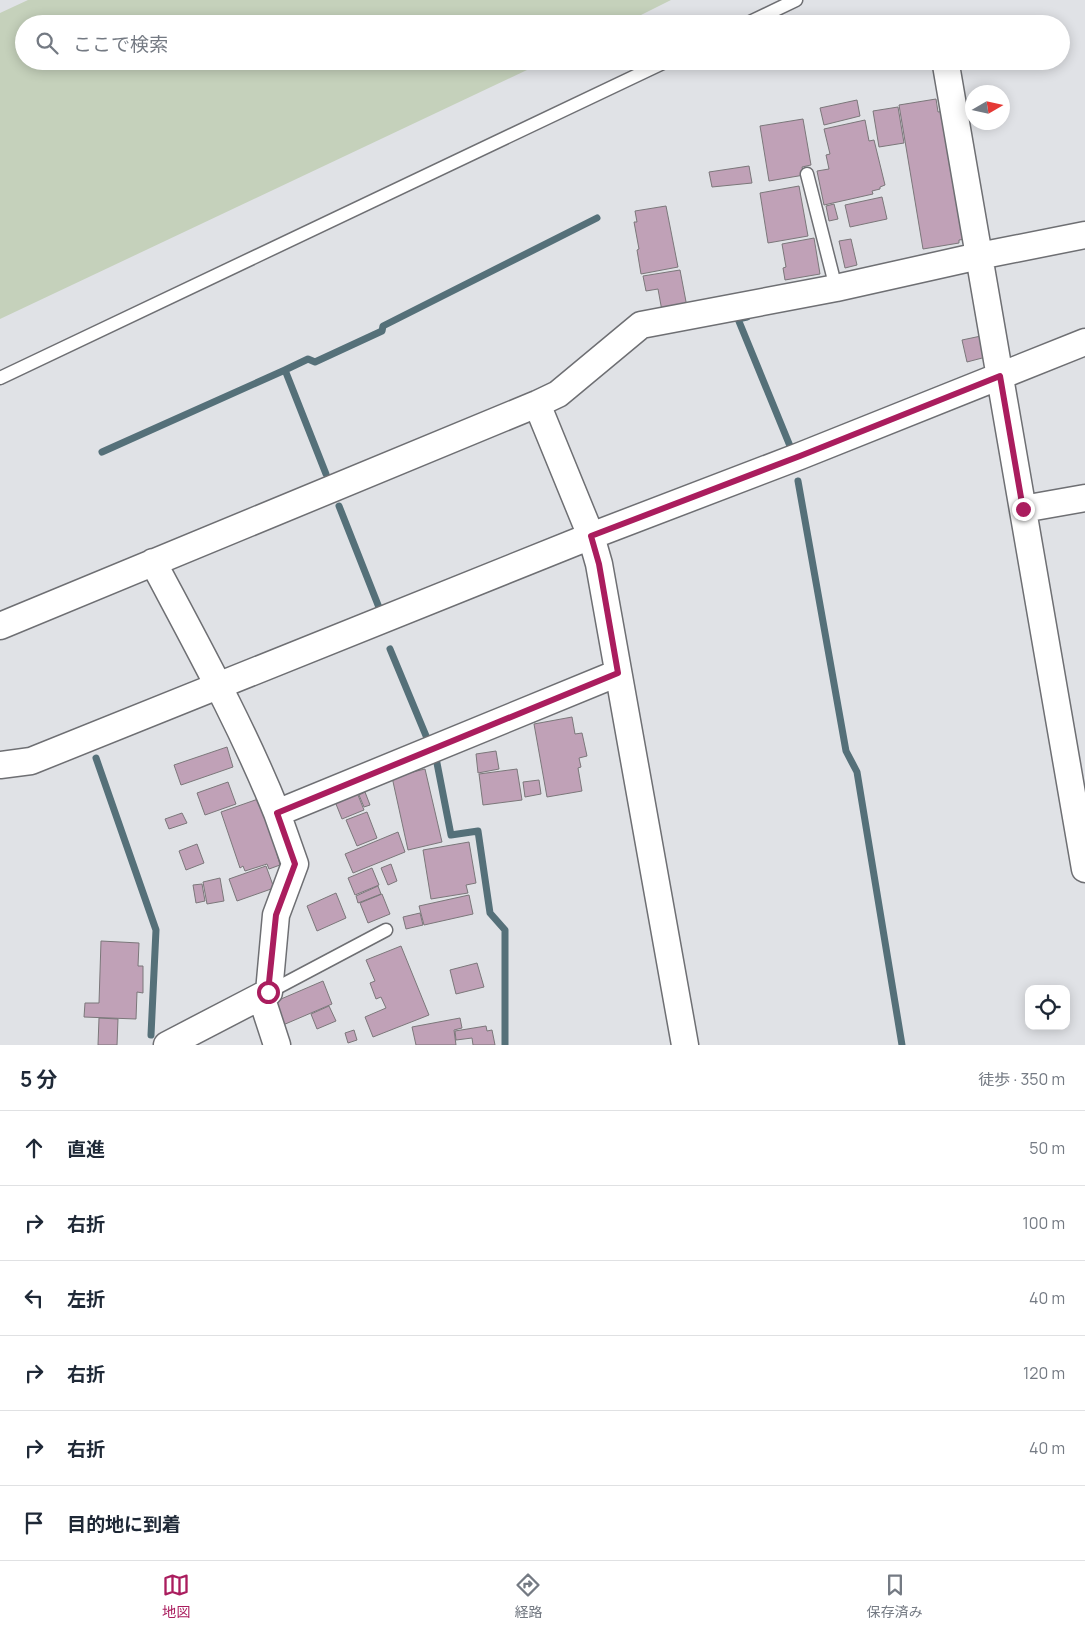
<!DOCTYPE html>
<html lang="ja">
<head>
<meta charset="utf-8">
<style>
	body { margin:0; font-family:Manrope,"Noto Sans JP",sans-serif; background:#f6f6f7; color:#1f2937 }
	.controls { position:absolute; right:15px; bottom:15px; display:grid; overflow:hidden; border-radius:10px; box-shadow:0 2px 12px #0003 }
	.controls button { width:45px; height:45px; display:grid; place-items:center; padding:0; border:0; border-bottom:1px solid #e0e1e3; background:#fff; color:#1f2937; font:25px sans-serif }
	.compass { position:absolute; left:965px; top:85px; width:45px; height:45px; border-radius:50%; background:#fff; box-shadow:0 2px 12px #0003; rotate:81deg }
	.stop { position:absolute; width:15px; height:15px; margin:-11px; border:4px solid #aa1d5e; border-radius:50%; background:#fff }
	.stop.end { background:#aa1d5e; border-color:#fff; box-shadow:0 1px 5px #0008 }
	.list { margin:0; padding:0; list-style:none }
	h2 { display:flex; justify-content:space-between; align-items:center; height:65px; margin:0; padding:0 20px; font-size:21px }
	h2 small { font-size:16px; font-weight:400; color:#747a83 }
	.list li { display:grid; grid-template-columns:32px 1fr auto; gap:15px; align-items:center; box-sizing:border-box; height:75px; padding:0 20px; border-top:1px solid #e0e1e3 }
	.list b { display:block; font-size:19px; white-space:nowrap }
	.list em { font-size:16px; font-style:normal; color:#747a83 }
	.icon { flex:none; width:28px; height:28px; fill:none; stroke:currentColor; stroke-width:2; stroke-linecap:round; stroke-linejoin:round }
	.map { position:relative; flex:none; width:1085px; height:1045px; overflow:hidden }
	.search { position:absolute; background:#fff; box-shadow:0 2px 12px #0003; left:15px; right:15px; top:15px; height:55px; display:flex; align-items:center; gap:12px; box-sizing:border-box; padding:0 18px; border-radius:28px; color:#747a83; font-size:19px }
	.sheet { height:515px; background:#fff }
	nav { display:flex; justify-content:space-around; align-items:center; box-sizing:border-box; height:70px; border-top:1px solid #e0e1e3; background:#fff; font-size:14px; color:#747a83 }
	nav a { display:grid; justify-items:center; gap:2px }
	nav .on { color:#aa1d5e }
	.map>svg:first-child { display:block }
	.green { fill:#c5d1bb }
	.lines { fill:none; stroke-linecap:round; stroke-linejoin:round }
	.stream { stroke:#557079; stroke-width:7 }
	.building { fill:#c0a1b7; stroke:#7b777a }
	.lane-casing { stroke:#6e6f73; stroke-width:15 }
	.street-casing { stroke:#6e6f73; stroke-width:29 }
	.lane { stroke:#fff; stroke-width:12 }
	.street { stroke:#fff; stroke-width:26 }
	.route { stroke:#aa1d5e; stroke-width:6 }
</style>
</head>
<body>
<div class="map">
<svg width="1085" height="1045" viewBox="0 0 1085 1045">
	<rect width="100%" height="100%" fill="#e0e2e6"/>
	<!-- green -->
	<path class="green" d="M28 0H671L623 24H24V61H546L0 319V13Z"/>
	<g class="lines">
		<!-- stream -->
		<path class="stream" d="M747 317 738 319 790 446
			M285 370 308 359 315 362 382 331 383 326 597 218
			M102 452 285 370 326 474
			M798 481 846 751 857 772 902 1045
			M339 506 380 610
			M390 649 429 743
			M96 758 156 930 151 1035
			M436 758 451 835 478 831 490 913 505 930V1045"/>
	</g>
	<!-- building -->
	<path class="building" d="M936 99 938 112 945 111 966 239 959 240V243L923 249 899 105Z
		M857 100 860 116 824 125 820 108Z
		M898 107 904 143 879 147 873 111Z
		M803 119 811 165 802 167 804 175 769 181 760 126Z
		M865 120 869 141 874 140 885 185 880 187V189L872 191 873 194 824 205 817 171 829 169 826 155 830 154 824 129Z
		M749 166 752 183 712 187 709 172Z
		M799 186 808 236 768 243 760 193Z
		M882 197 887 219 850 227 845 205Z
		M834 204 838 219 829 221 826 206Z
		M666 206 678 267 641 274 637 250 639 249 634 222H637L635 211Z
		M814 238 820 274 785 280 783 268 786 267 782 244Z
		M851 239 857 265 845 268 839 241Z
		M680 270 687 307 662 311 658 289 646 291 643 276Z
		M981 336 986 357 967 362 962 340Z
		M572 717 575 734 582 733 587 756 579 758 581 767 578 768 582 791 547 797 534 724Z
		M227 747 233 767 181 785 174 765Z
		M496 751 499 769 478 773 476 754Z
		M425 769 442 842 408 850 392 777Z
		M517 769 522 800 483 805 479 774Z
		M539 780 541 794 525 797 523 782Z
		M228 782 236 804 205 815 197 793Z
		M356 790 364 810 342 819 334 799Z
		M365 792 370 805 364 807 359 795Z
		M261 798 280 854H277L280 865 269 869 267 864 245 871 243 866 240 868 221 812Z
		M367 812 377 838 357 846 346 820Z
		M182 813 187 823 169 829 165 819Z
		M398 832 405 852 353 873 345 854Z
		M469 842 476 883 466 885 468 893 431 899 423 850Z
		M197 844 204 863 186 870 179 851Z
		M391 864 397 881 388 885 381 868Z
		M266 866 274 888 237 901 229 879Z
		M372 868 379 885 355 895 348 878Z
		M220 878 224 901 207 904 203 882Z
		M202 884 205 901 196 903 193 885Z
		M378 886 381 894 358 903 356 896Z
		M336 893 346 918 317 931 307 906Z
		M382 894 390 914 368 923 360 903Z
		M469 895 473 914 424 925 419 906Z
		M420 913 423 925 406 929 403 917Z
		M101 941 139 943 138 966H143V993L137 992 136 1019 84 1017 85 1003H99Z
		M401 946 429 1015 373 1037 365 1017 386 1008 381 997 376 999 370 983 375 981 366 960Z
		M477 963 484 987 456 994 450 970Z
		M323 981 332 1004 283 1025 274 1002Z
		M329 1006 336 1021 317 1029 311 1014Z
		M99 1018 118 1019 117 1045H98Z
		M460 1018 462 1028 454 1030 456 1045H416L412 1027Z
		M486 1026 487 1031 492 1030 495 1045H473L472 1038 456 1040 455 1031Z
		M354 1030 357 1040 348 1043 345 1033Z"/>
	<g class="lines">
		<!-- lane casing -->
		<g class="lane-casing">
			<path id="lane" d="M746 24 796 0
				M807 174 836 288
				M0 378 667 61
				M269 992 386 930"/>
		</g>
		<!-- street casing -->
		<g class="street-casing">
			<path id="street" d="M946 65 1085 869
				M537 404 591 536 599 564 685 1045
				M1023 509 1085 498
				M153 562C197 645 242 726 277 813
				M0 626 537 404 558 394 641 325 836 288 979 256 1085 235
				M0 765 31 761 591 536 800 456 1085 342
				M261 996 277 1045
				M167 1045 269 992 276 915 295 864 277 813 618 673"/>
		</g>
		<!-- lane -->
		<use href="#lane" class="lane"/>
		<!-- street -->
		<use href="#street" class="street"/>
	</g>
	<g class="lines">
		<!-- route -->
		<path class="route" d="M268 992 276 915 295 864 277 813 618 673 599 564 591 536 800 456 1000 376 1023 509"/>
	</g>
</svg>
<div class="controls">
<button><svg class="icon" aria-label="locate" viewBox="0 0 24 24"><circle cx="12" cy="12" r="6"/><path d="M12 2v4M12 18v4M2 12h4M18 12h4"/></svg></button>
</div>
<svg class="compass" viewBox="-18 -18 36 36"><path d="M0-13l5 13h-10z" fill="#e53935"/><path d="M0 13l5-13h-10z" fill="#747a83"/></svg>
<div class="stop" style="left:268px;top:992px"></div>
<div class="stop end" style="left:1023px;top:509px"></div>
<div class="search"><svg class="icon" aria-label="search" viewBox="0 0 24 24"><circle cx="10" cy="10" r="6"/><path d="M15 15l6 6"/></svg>ここで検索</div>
</div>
<section class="sheet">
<h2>5 分<small>徒歩 · 350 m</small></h2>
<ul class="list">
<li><svg class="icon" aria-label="ahead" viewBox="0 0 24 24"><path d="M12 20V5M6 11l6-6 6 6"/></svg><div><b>直進</b></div><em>50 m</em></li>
<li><svg class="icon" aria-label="right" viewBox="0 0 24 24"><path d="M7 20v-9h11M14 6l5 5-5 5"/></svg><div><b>右折</b></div><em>100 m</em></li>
<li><svg class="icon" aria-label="left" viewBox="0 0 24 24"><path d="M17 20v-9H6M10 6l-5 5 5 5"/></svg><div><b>左折</b></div><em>40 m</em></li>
<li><svg class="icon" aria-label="right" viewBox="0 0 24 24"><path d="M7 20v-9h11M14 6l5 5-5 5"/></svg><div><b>右折</b></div><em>120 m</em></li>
<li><svg class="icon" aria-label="right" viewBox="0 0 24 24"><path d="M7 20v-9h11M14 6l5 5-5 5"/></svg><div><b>右折</b></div><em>40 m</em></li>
<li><svg class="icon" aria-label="arrive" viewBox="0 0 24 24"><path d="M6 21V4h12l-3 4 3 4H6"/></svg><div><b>目的地に到着</b></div></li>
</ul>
</section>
<nav>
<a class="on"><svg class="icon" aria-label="map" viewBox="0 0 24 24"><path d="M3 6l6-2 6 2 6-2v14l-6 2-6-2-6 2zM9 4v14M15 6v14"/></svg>地図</a>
<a><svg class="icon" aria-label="directions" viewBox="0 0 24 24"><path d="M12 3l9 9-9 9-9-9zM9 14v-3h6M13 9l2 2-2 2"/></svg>経路</a>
<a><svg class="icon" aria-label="saved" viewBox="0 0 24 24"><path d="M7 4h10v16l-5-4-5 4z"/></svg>保存済み</a>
</nav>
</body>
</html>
